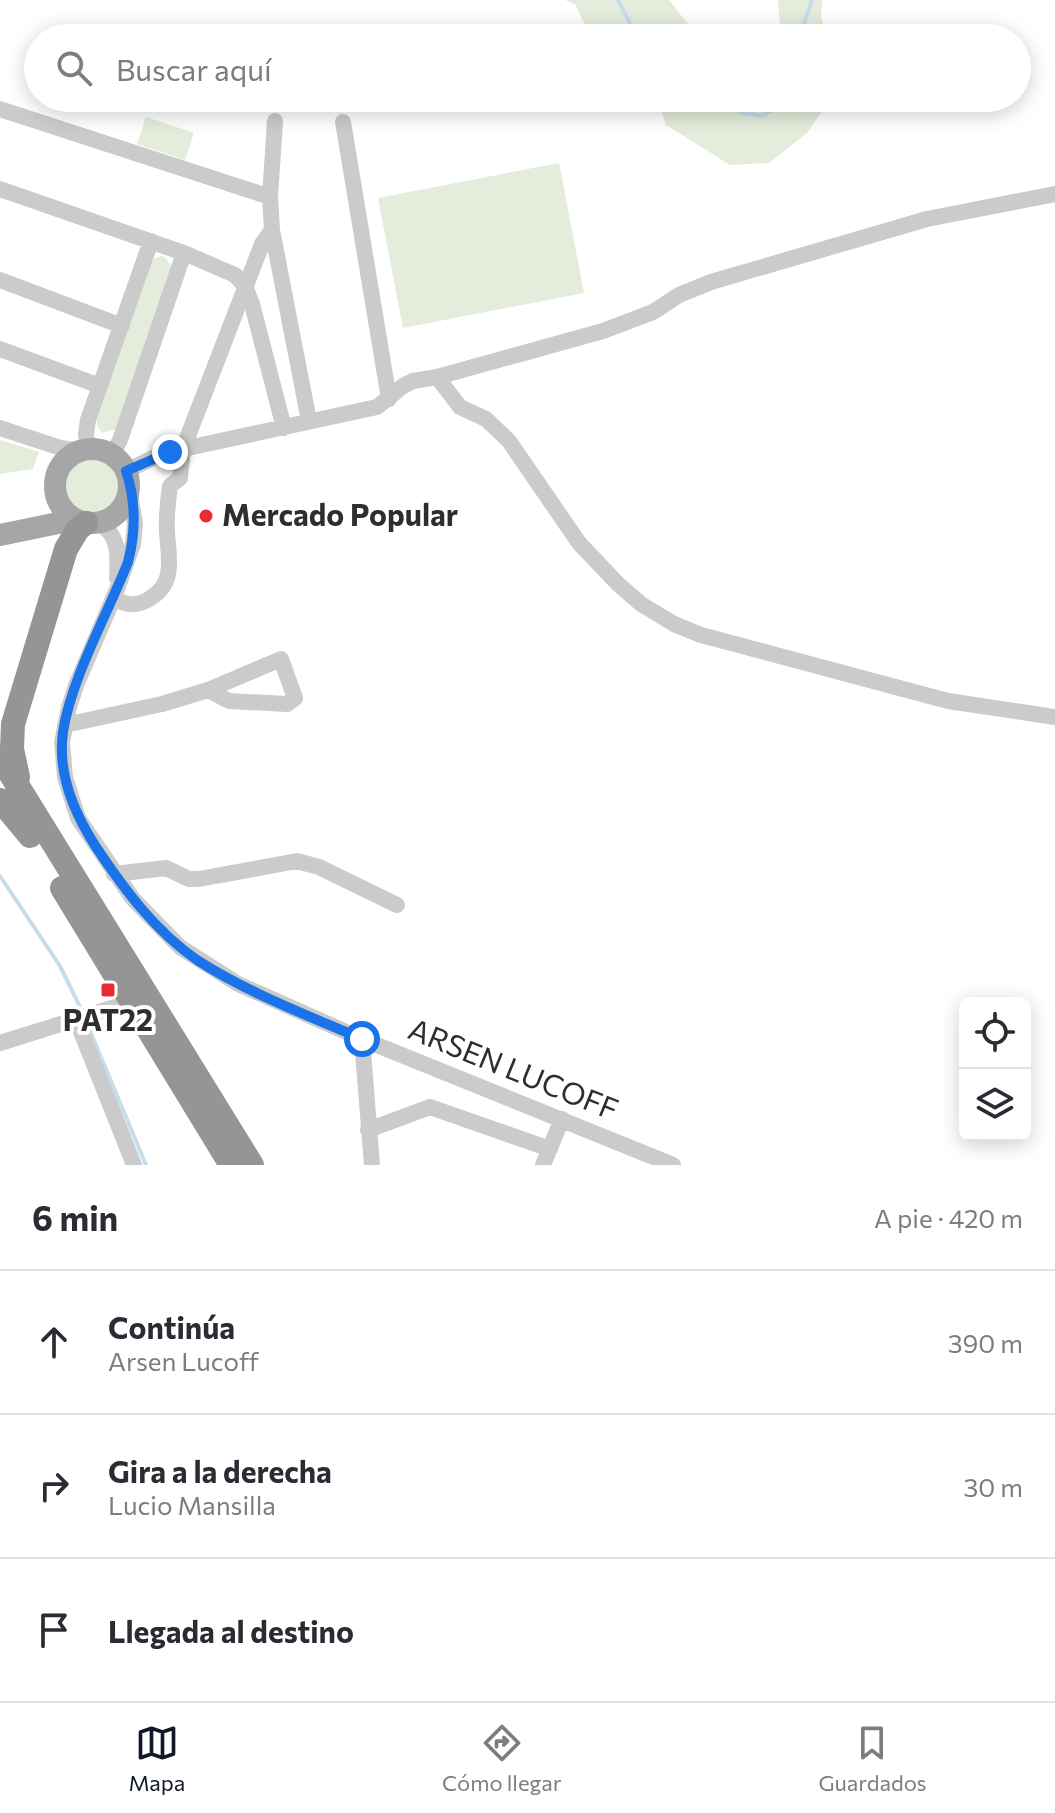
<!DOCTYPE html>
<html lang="es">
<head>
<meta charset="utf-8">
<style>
	body { margin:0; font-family:Commissioner,sans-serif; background:#f2f2f3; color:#2b2b33 }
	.controls { position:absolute; right:24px; bottom:24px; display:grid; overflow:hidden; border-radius:12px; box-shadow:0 4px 20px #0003 }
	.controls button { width:72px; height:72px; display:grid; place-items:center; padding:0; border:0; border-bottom:2px solid #e1e1e2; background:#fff; color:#2b2b33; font:40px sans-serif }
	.stop { position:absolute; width:24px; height:24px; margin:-18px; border:6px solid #1a73e8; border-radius:50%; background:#fff }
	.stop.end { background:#1a73e8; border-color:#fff; box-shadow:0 2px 8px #0008 }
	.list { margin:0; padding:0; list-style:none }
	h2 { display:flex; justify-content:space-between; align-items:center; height:104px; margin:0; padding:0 32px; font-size:34px }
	h2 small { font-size:26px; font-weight:400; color:#7c7c81 }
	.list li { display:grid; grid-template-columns:52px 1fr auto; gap:24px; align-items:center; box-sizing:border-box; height:144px; padding:0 32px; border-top:2px solid #e1e1e2 }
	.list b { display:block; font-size:30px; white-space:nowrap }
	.list p { margin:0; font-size:26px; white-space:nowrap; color:#7c7c81 }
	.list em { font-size:26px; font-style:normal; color:#7c7c81 }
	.icon { flex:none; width:44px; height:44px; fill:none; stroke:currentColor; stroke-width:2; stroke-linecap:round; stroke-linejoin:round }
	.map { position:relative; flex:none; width:1055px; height:1165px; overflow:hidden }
	.search { position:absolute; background:#fff; box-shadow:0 4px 20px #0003; left:24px; right:24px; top:24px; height:88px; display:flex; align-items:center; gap:20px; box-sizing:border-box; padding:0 28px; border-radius:44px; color:#7c7c81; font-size:30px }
	.sheet { height:536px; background:#fff }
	nav { display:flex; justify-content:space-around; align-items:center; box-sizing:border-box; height:112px; border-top:2px solid #e1e1e2; background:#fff; font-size:22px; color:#7c7c81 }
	nav a { display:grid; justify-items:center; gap:4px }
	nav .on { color:#111827 }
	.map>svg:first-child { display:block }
	.green { fill:#e4ecdb }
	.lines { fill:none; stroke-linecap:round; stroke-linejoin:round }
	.stream { stroke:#c6ddec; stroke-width:4 }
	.minor { stroke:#cbcbcb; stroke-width:16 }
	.major { stroke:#a6a6a6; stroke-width:22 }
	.highway { stroke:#959595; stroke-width:24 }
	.route { stroke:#1a73e8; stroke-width:10 }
	.poi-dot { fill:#ea2b34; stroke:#fff; stroke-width:3 }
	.labels { text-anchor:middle; stroke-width:8; stroke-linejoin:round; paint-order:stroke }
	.poi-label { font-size:30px; font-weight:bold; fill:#2e2e2e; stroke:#fff; text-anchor:start }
	.street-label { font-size:30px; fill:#2e2e2e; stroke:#fff }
</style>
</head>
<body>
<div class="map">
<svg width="1055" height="1165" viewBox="0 0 1055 1165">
	<rect width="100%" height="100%" fill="#fff"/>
	<!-- green -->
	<path class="green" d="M565 0H669L699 38H591L575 4Z
		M778 0H822L821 17 828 38H776L780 27Z
		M650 98H831L807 133 769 163 730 165 666 125 659 105Z
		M146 117 194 133 185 160 137 144Z
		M559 163 584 293 403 328 378 198Z
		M162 256 166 258 171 267 116 429 102 433 97 426V419L153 259Z
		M0 440 39 452 33 469 0 474Z
		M65 487a27 27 0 1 1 54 0a27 27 0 1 1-54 0Z"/>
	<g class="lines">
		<!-- stream -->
		<path class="stream" d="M618 0 636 35 641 38
			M799 38 812 0
			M726 98 743 113 762 116 779 106 781 98
			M0 876 60 966 80 1007
			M88 1026 146 1165"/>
		<!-- minor -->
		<path class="minor" d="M0 109 270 197
			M275 121 270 197 272 230 309 421
			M343 122 389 399
			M0 189 184 253 235 275 245 286 252 304 284 428
			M0 280 122 326
			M0 349 100 386
			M437 377 460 407 486 419 509 441 579 543 618 584 641 604 674 624 701 635 948 701 1055 717
			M0 428 61 448 80 451
			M88 449 86 434 88 420 151 241
			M112 455 120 440 184 253
			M126 471 153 458 183 449 377 407 403 386 413 381 437 377 603 331 653 312 679 295 711 282 927 219 1055 194
			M129 488 135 524 133 544 116 592 77 683 69 707 62 742 65 777 78 818 133 899 180 947 238 984 362 1039 673 1165
			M99 523C120 535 118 557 117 578
			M113 598C126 605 136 607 149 599 177 583 168 557 167 530 166 515 168 501 170 486L180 478 183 449 262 244 272 230
			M65 725 162 704 208 690 281 659 295 698 287 704 229 701 208 690
			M114 874 166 868 189 879H199L297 861 319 867 397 905
			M76 1019 134 1165
			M362 1039 372 1165
			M0 1043 131 1002
			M368 1130 430 1107 550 1149
			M543 1165 562 1119"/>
		<!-- major -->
		<path class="major" d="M55 486a37 37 0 1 1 74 0a37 37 0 1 1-74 0Z
			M0 535 63 522H80"/>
		<!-- highway -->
		<path class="highway" d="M0 757 252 1165
			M18 777 12 749 13 724 66 549 78 529 86 523
			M0 800 30 836
			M62 888 231 1165"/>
	</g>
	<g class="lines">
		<!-- route -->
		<path class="route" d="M170 452 126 471C136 501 136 531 128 562 108 613 71 679 63 732 57 774 74 813 96 847 124 889 155 931 197 960 248 993 307 1015 362 1039"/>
	</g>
	<!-- markers -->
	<g class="poi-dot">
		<circle cx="206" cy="516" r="8"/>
		<rect x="100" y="982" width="16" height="16" rx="4"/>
	</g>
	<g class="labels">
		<!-- poi labels -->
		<g class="poi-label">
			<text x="222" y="526">Mercado Popular</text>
			<text x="108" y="1031" text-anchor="middle">PAT22</text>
		</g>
		<!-- street labels -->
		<g class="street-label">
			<text transform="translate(513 1070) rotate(22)" y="10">ARSEN LUCOFF</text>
		</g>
	</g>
</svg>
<div class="controls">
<button><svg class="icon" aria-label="locate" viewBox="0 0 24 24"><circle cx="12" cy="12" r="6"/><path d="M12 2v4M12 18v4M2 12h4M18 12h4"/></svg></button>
<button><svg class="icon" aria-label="layers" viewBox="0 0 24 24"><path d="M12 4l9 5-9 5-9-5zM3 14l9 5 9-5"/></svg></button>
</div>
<div class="stop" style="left:362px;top:1039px"></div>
<div class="stop end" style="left:170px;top:452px"></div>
<div class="search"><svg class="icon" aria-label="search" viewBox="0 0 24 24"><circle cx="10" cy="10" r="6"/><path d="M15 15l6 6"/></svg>Buscar aquí</div>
</div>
<section class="sheet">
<h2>6 min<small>A pie · 420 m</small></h2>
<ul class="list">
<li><svg class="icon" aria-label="ahead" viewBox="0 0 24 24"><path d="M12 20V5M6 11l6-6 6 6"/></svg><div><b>Continúa</b><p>Arsen Lucoff</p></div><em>390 m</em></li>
<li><svg class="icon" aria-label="right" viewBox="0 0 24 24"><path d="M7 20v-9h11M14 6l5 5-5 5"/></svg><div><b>Gira a la derecha</b><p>Lucio Mansilla</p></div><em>30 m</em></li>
<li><svg class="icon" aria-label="arrive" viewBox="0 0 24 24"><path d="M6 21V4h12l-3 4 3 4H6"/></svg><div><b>Llegada al destino</b></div></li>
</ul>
</section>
<nav>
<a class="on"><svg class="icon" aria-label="map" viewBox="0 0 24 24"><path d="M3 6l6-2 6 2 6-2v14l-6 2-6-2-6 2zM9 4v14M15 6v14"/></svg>Mapa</a>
<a><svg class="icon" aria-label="directions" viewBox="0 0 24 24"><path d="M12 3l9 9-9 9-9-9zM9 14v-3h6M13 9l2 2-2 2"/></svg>Cómo llegar</a>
<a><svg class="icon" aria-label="saved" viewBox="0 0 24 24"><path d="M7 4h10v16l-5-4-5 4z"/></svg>Guardados</a>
</nav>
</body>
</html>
